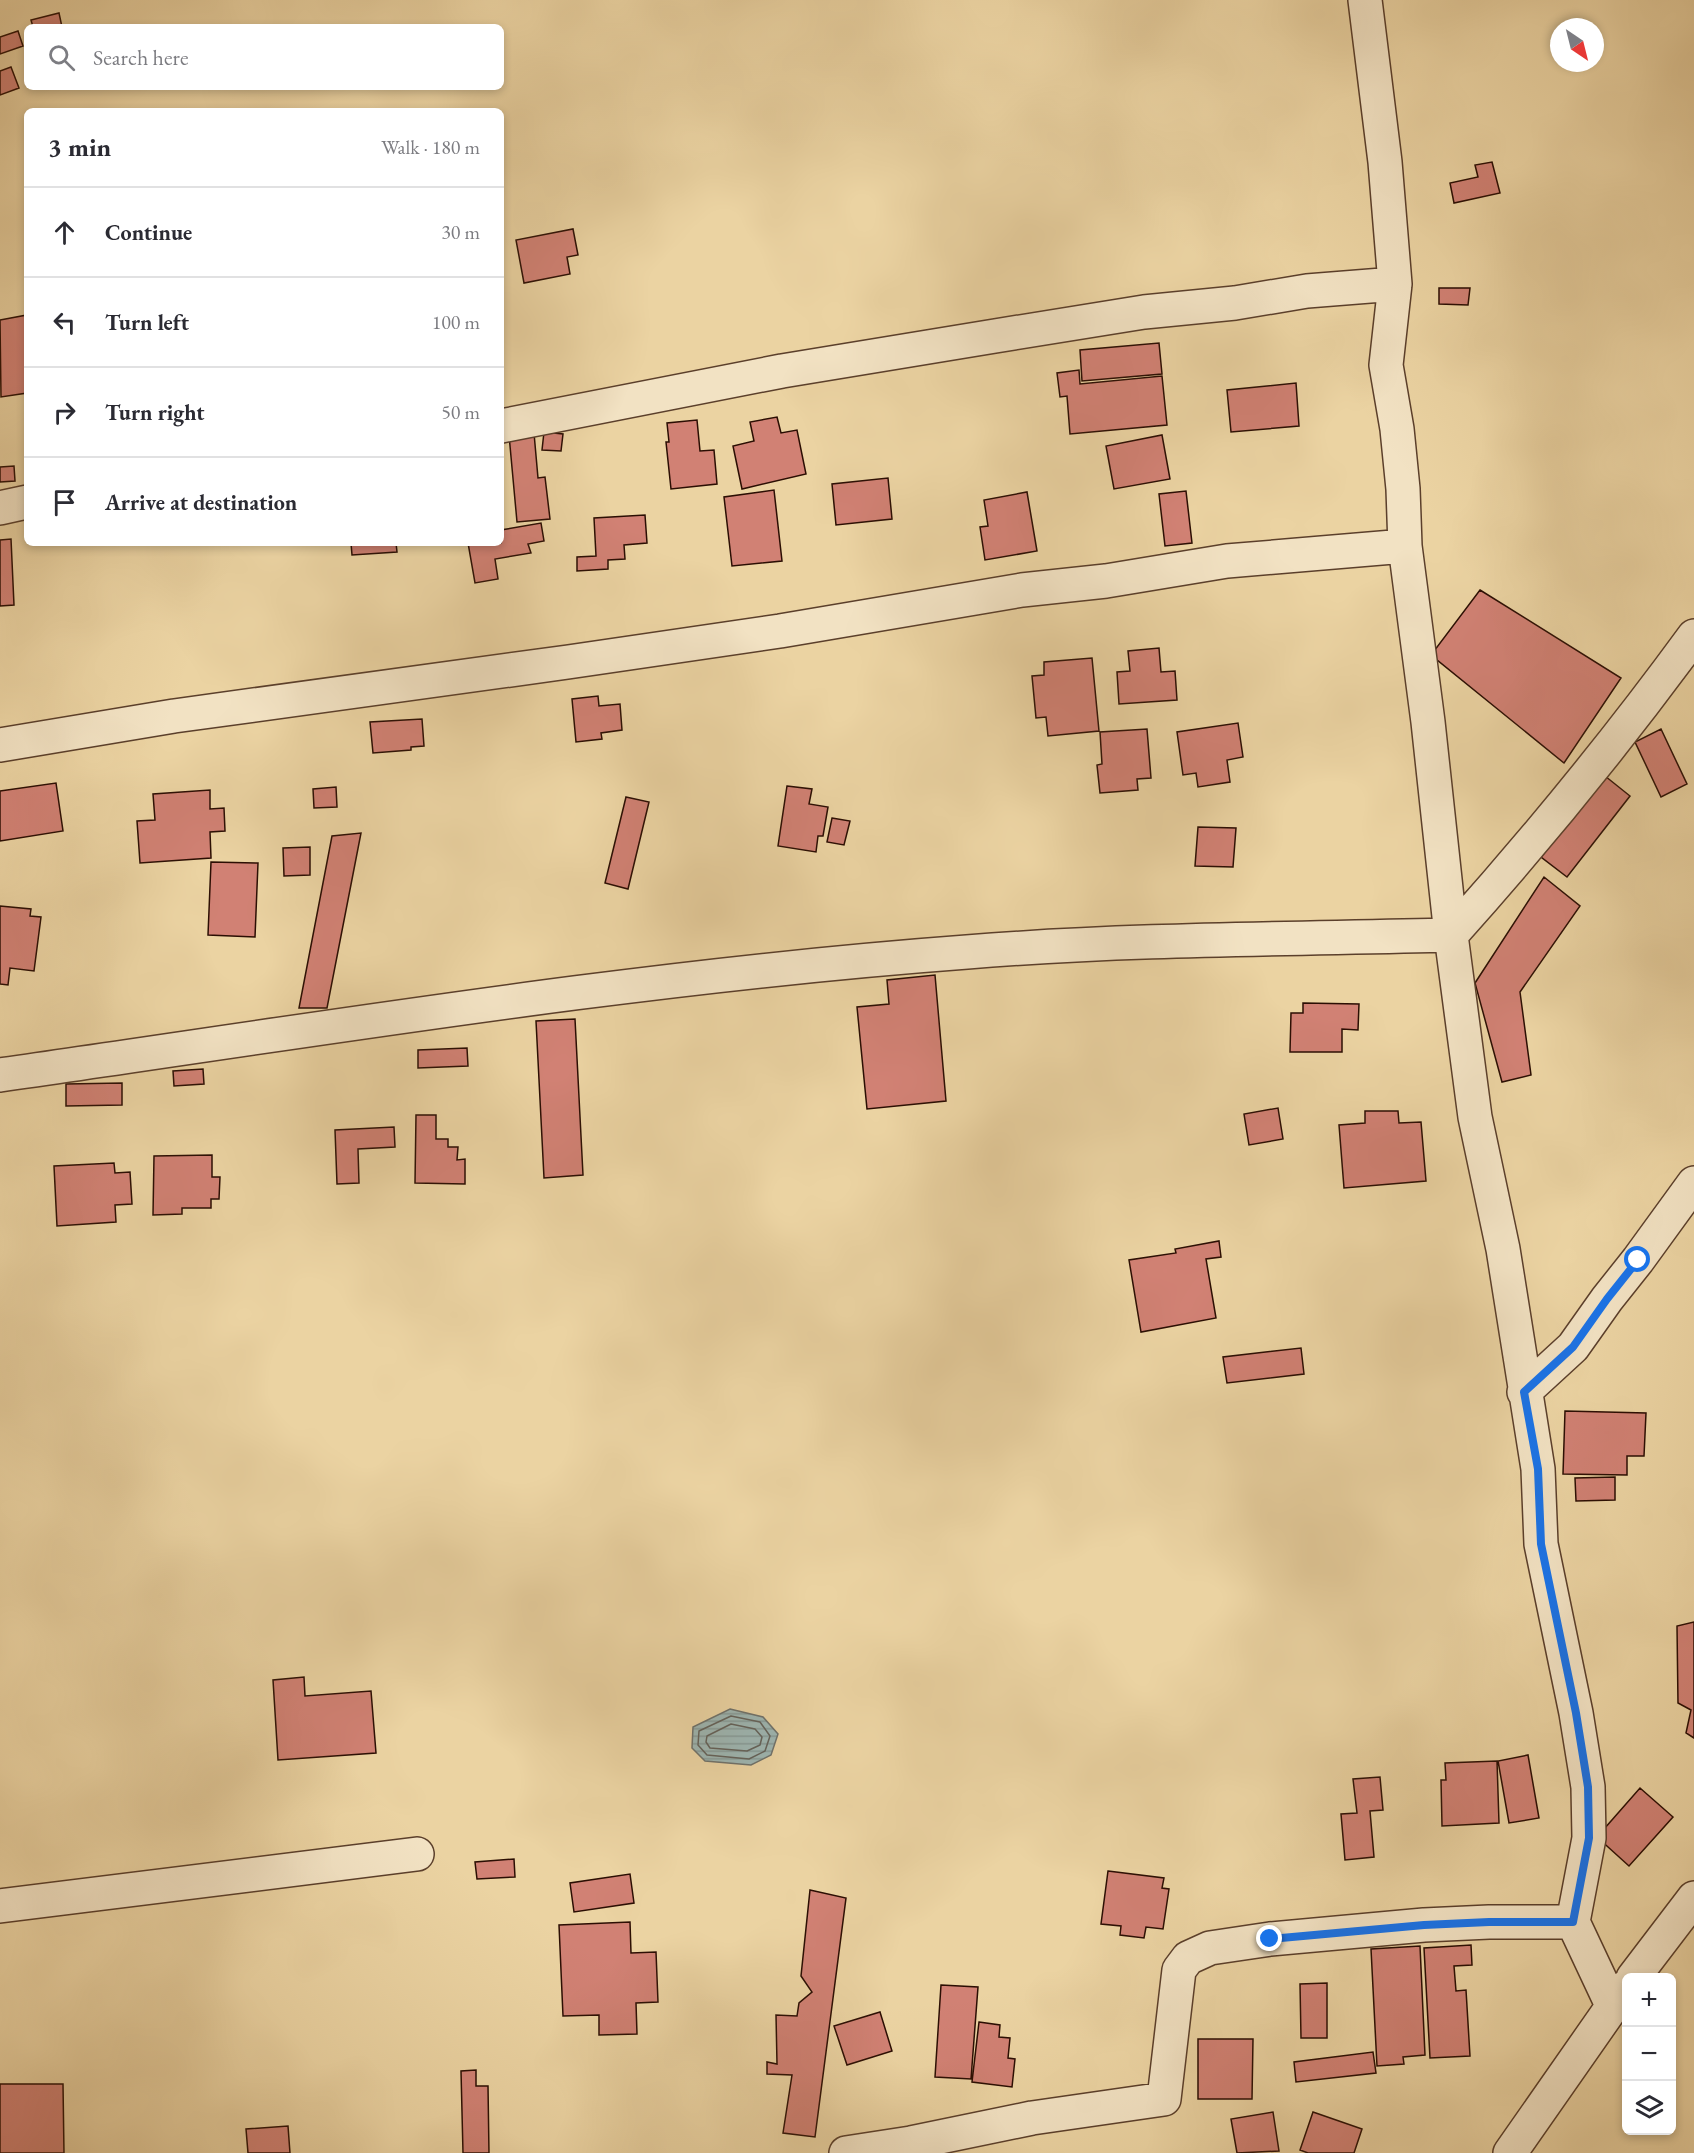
<!DOCTYPE html>
<html lang="en">
<head>
<meta charset="utf-8">
<style>
	body { margin:0; font-family:"EB Garamond",serif; background:#f2f2f3; color:#2b2b33 }
	.controls { position:absolute; right:18px; bottom:18px; display:grid; overflow:hidden; border-radius:9px; box-shadow:0 3px 9px #0003 }
	.controls button { width:54px; height:54px; display:grid; place-items:center; padding:0; border:0; border-bottom:2px solid #e1e1e2; background:#fff; color:#2b2b33; font:30px sans-serif }
	.compass { position:absolute; left:1550px; top:18px; width:54px; height:54px; border-radius:50%; background:#fff; box-shadow:0 3px 9px #0003; rotate:145deg }
	.stop { position:absolute; width:18px; height:18px; margin:-14px; border:4px solid #1a73e8; border-radius:50%; background:#fff }
	.stop.end { background:#1a73e8; border-color:#fff; box-shadow:0 2px 6px #0008 }
	.list { margin:0; padding:0; list-style:none }
	h2 { display:flex; justify-content:space-between; align-items:center; height:78px; margin:0; padding:0 24px; font-size:26px }
	h2 small { font-size:20px; font-weight:400; color:#7c7c81 }
	.list li { display:grid; grid-template-columns:39px 1fr auto; gap:18px; align-items:center; box-sizing:border-box; height:90px; padding:0 24px; border-top:2px solid #e1e1e2 }
	.list b { display:block; font-size:22px; white-space:nowrap }
	.list em { font-size:20px; font-style:normal; color:#7c7c81 }
	.icon { flex:none; width:33px; height:33px; fill:none; stroke:currentColor; stroke-width:2; stroke-linecap:round; stroke-linejoin:round }
	.map { position:relative; flex:none; width:1694px; height:2153px; overflow:hidden }
	.search { position:absolute; background:#fff; box-shadow:0 3px 9px #0003; left:24px; top:24px; width:480px; height:66px; display:flex; align-items:center; gap:15px; box-sizing:border-box; padding:0 21px; border-radius:9px; color:#7c7c81; font-size:22px }
	.panel { position:absolute; background:#fff; box-shadow:0 3px 9px #0003; left:24px; top:108px; width:480px; height:438px; border-radius:9px }
	.map>svg:first-child { display:block }
	.water { fill:url(#water-rules); stroke:#6f726b; stroke-width:1.5 }
	.lines { fill:none; stroke-linecap:round; stroke-linejoin:round }
	.shore { stroke:#64625a; stroke-width:1.5 }
	.building { fill:#d18174; stroke:#2b0e03; stroke-width:1.5 }
	.minor-casing { stroke:#5b3f2b; stroke-width:36 }
	.minor { stroke:#f2e2c3; stroke-width:33 }
	.route { stroke:#1a73e8; stroke-width:8 }
</style>
</head>
<body>
<div class="map">
<svg width="1694" height="2153" viewBox="0 0 1694 2153">
	<defs>
		<pattern id="water-rules" width="6" height="5" patternUnits="userSpaceOnUse" patternTransform="scale(1.5)"><rect width="6" height="5" fill="#9db5b1"/><path d="M0 2.5h6" fill="none" stroke="#879a97"/></pattern>
	</defs>
	<rect width="100%" height="100%" fill="#ebd3a2"/>
	<filter id="stains"><feTurbulence type="fractalNoise" baseFrequency=".00333" numOctaves="4"/><feColorMatrix values="0 0 0 0 .2 0 0 0 0 .09 0 0 0 0 .02 0 0 0 .5 -.17"/></filter>
	<radialGradient id="worn" r=".72"><stop offset=".6" stop-color="#630" stop-opacity="0"/><stop offset="1" stop-color="#630" stop-opacity=".3"/></radialGradient>
	<!-- water -->
	<path class="water" d="M730 1709 763 1717 778 1734 771 1755 751 1765 705 1761 692 1748 693 1727Z"/>
	<g class="lines">
		<!-- shore -->
		<path class="shore" d="M731 1716 760 1722 770 1736 765 1751 749 1759 707 1755 698 1745 699 1731Z
			M731 1724 755 1729 762 1737 760 1745 747 1751 710 1748 706 1742 707 1736Z"/>
	</g>
	<!-- building -->
	<path class="building" d="M59 13 62 27H33L31 20Z
		M18 31 23 46 0 54V37Z
		M11 67 19 88 0 95V71Z
		M1492 162 1500 193 1454 203 1450 183 1478 177 1475 165Z
		M573 229 578 255 567 257 570 274 524 283 516 240Z
		M1439 288H1470L1468 305 1439 304Z
		M27 315V393L1 397 0 320Z
		M1159 343 1162 374 1082 381 1080 350Z
		M1079 370 1080 384 1162 376 1167 425 1070 434 1067 396 1060 397 1057 373Z
		M1296 383 1299 426 1231 432 1227 390Z
		M777 417 781 433 797 430 806 474 742 489 733 446 754 441 750 422Z
		M697 420 700 451 714 450 717 484 671 489 666 442H669L667 423Z
		M544 432 563 434 561 451 542 450Z
		M534 433 538 478 545 477 550 519 517 522 509 435Z
		M1162 435 1170 479 1114 489 1106 446Z
		M14 466 15 481 0 482V467Z
		M888 478 892 519 836 525 832 484Z
		M774 490 782 561 732 566 724 497Z
		M1186 491 1192 543 1165 546 1159 494Z
		M1027 492 1037 551 985 560 980 527 988 526 984 500Z
		M645 515 647 543 624 545 625 559 608 560V569L577 571V557L596 556 594 518Z
		M541 523 544 541 528 544 531 553 495 559 498 579 475 583 468 543H501V530Z
		M11 539 14 605 0 606V540Z
		M351 543H396L397 552 352 555Z
		M1480 590 1621 678 1564 763 1431 655Z
		M1159 648 1161 672 1175 671 1177 700 1119 704 1117 672 1130 671 1128 651Z
		M1092 658 1099 731 1048 736 1046 717 1036 718 1032 676 1044 675V662Z
		M598 696 599 706 620 704 622 730 601 733 602 739 576 742 572 699Z
		M422 719 424 746 411 747V750L373 753 370 722Z
		M1238 723 1243 757 1227 760 1230 782 1198 787 1196 773 1183 775 1177 732Z
		M1147 729 1151 778 1137 779 1138 790 1100 793 1097 765 1102 764 1100 732Z
		M1661 729 1687 784 1661 797 1635 742Z
		M1605 776 1630 796 1567 877 1541 857Z
		M56 783 63 831 0 841V791Z
		M787 786 812 789 809 804 828 807 823 836H818L816 852 778 846Z
		M336 787 337 807 314 808 313 789Z
		M210 790V809L224 808 225 831 210 832 211 858 140 863 137 821 155 820 153 794Z
		M626 797 649 802 628 889 605 883Z
		M832 818 850 821 844 845 827 842Z
		M1198 827 1236 828 1233 867 1195 866Z
		M361 833 327 1008H299L332 836Z
		M310 847V875L284 876 283 848Z
		M211 862 258 863 255 937 208 935Z
		M1544 877 1580 906 1520 992 1531 1075 1502 1082 1475 983Z
		M0 906 31 909 30 916 41 917 34 971 10 968 8 985 0 984Z
		M935 975 946 1101 867 1109 857 1007 889 1004 887 980Z
		M1303 1003 1359 1004 1358 1030 1342 1029V1052H1290L1291 1013H1303Z
		M575 1019 583 1175 544 1178 536 1021Z
		M467 1048 468 1066 418 1068V1050Z
		M203 1069 204 1084 174 1086 173 1071Z
		M122 1083V1105L66 1106V1084Z
		M1278 1108 1283 1139 1249 1145 1244 1114Z
		M1365 1111H1398L1399 1123 1421 1122 1426 1181 1344 1188 1339 1125 1365 1123Z
		M416 1115H436V1139H448V1147H458L457 1160 465 1159V1184L415 1183Z
		M394 1127 395 1147 358 1149 359 1183 337 1184 335 1130Z
		M212 1155V1177H220L219 1199H211V1208H182V1214L153 1215 154 1156Z
		M114 1163 115 1173 130 1172 132 1204 115 1205 116 1222 57 1226 54 1166Z
		M1219 1241 1221 1257 1206 1259 1216 1318 1141 1332 1129 1260 1176 1253 1175 1249Z
		M1301 1348 1304 1374 1227 1383 1223 1357Z
		M1565 1411 1646 1413 1644 1456H1627V1475L1563 1474Z
		M1615 1477V1500L1576 1501 1575 1478Z
		M1694 1622V1738L1686 1733 1691 1710 1678 1703 1677 1626Z
		M304 1677 305 1696 371 1691 376 1753 278 1760 273 1680Z
		M1528 1755 1539 1818 1509 1823 1498 1761Z
		M1497 1761 1499 1823 1442 1826 1441 1780H1446L1445 1763Z
		M1380 1777 1383 1810 1370 1811 1374 1857 1345 1860 1341 1814 1357 1813 1353 1779Z
		M1640 1788 1673 1817 1629 1866 1597 1837Z
		M514 1859 515 1877 477 1879 475 1862Z
		M1108 1871 1164 1878 1162 1888 1169 1889 1163 1929 1146 1927 1144 1938 1120 1935 1121 1926 1101 1924Z
		M630 1874 634 1903 574 1912 570 1883Z
		M810 1890 846 1898 815 2137 783 2133 792 2075 767 2074V2062L777 2064 776 2015 797 2016 799 2003 812 1992 801 1976Z
		M630 1922 631 1953 656 1952 658 2002 636 2003 637 2034 599 2035V2015L563 2016 559 1925Z
		M1471 1945 1472 1965 1454 1966 1456 1991 1466 1990 1470 2056 1430 2058 1424 1948Z
		M1420 1946 1425 2055 1403 2057 1404 2064 1377 2066 1371 1949Z
		M1327 1983V2038H1301L1300 1984Z
		M941 1985 978 1987 971 2079 935 2077Z
		M880 2012 892 2051 847 2065 834 2026Z
		M979 2022 1000 2025 999 2037 1010 2038 1008 2058 1015 2059 1012 2087 972 2082Z
		M1198 2039H1253L1252 2099H1198Z
		M1373 2052 1376 2073 1296 2082 1294 2062Z
		M476 2070V2086H488L489 2153H463L461 2071Z
		M0 2084H63L64 2153H0Z
		M1273 2112 1279 2151 1237 2153 1231 2119Z
		M1313 2112 1362 2129 1354 2153H1308L1300 2150Z
		M288 2126 290 2153H248L246 2129Z"/>
	<g class="lines">
		<!-- minor casing -->
		<g class="minor-casing">
			<path id="minor" d="M1365 0 1385 162 1395 284 1386 365 1397 429 1403 489 1405 546 1428 722 1451 935 1475 1117 1503 1249 1538 1469 1541 1544 1576 1713 1588 1787 1589 1838 1573 1922 1612 2005
				M501 426 782 371 995 336 1144 312 1235 303 1307 291 1395 284
				M0 508 27 502
				M0 745 174 716 568 662 780 631 1022 590 1106 581 1227 561 1405 546
				M0 1075C322 1029 643 976 967 952 1128 939 1290 939 1451 935 1537 839 1618 740 1694 636
				M1524 1392 1573 1347 1607 1299 1638 1260 1694 1183
				M0 1906 417 1854
				M1633 1978 1694 1898
				M846 2153 911 2143 1032 2118 1164 2099 1179 1970 1188 1958 1210 1948 1270 1939 1424 1925 1489 1922H1573
				M1510 2153 1626 1987"/>
		</g>
		<!-- minor -->
		<use href="#minor" class="minor"/>
	</g>
	<g class="lines">
		<!-- route -->
		<path class="route" d="M1270 1939 1424 1925 1489 1922H1573L1589 1838 1588 1787 1576 1713 1541 1544 1538 1469 1524 1392 1573 1347 1607 1299 1638 1260"/>
	</g>
	<rect width="100%" height="100%" filter="url(#stains)"/>
	<rect width="100%" height="100%" fill="url(#worn)"/>
</svg>
<div class="controls">
<button>+</button>
<button>−</button>
<button><svg class="icon" aria-label="layers" viewBox="0 0 24 24"><path d="M12 4l9 5-9 5-9-5zM3 14l9 5 9-5"/></svg></button>
</div>
<svg class="compass" viewBox="-18 -18 36 36"><path d="M0-13l5 13h-10z" fill="#e53935"/><path d="M0 13l5-13h-10z" fill="#7c7c81"/></svg>
<div class="stop" style="left:1638px;top:1260px"></div>
<div class="stop end" style="left:1270px;top:1939px"></div>
<div class="search"><svg class="icon" aria-label="search" viewBox="0 0 24 24"><circle cx="10" cy="10" r="6"/><path d="M15 15l6 6"/></svg>Search here</div>
<section class="panel">
<h2>3 min<small>Walk · 180 m</small></h2>
<ul class="list">
<li><svg class="icon" aria-label="ahead" viewBox="0 0 24 24"><path d="M12 20V5M6 11l6-6 6 6"/></svg><div><b>Continue</b></div><em>30 m</em></li>
<li><svg class="icon" aria-label="left" viewBox="0 0 24 24"><path d="M17 20v-9H6M10 6l-5 5 5 5"/></svg><div><b>Turn left</b></div><em>100 m</em></li>
<li><svg class="icon" aria-label="right" viewBox="0 0 24 24"><path d="M7 20v-9h11M14 6l5 5-5 5"/></svg><div><b>Turn right</b></div><em>50 m</em></li>
<li><svg class="icon" aria-label="arrive" viewBox="0 0 24 24"><path d="M6 21V4h12l-3 4 3 4H6"/></svg><div><b>Arrive at destination</b></div></li>
</ul>
</section>
</div>
</body>
</html>
